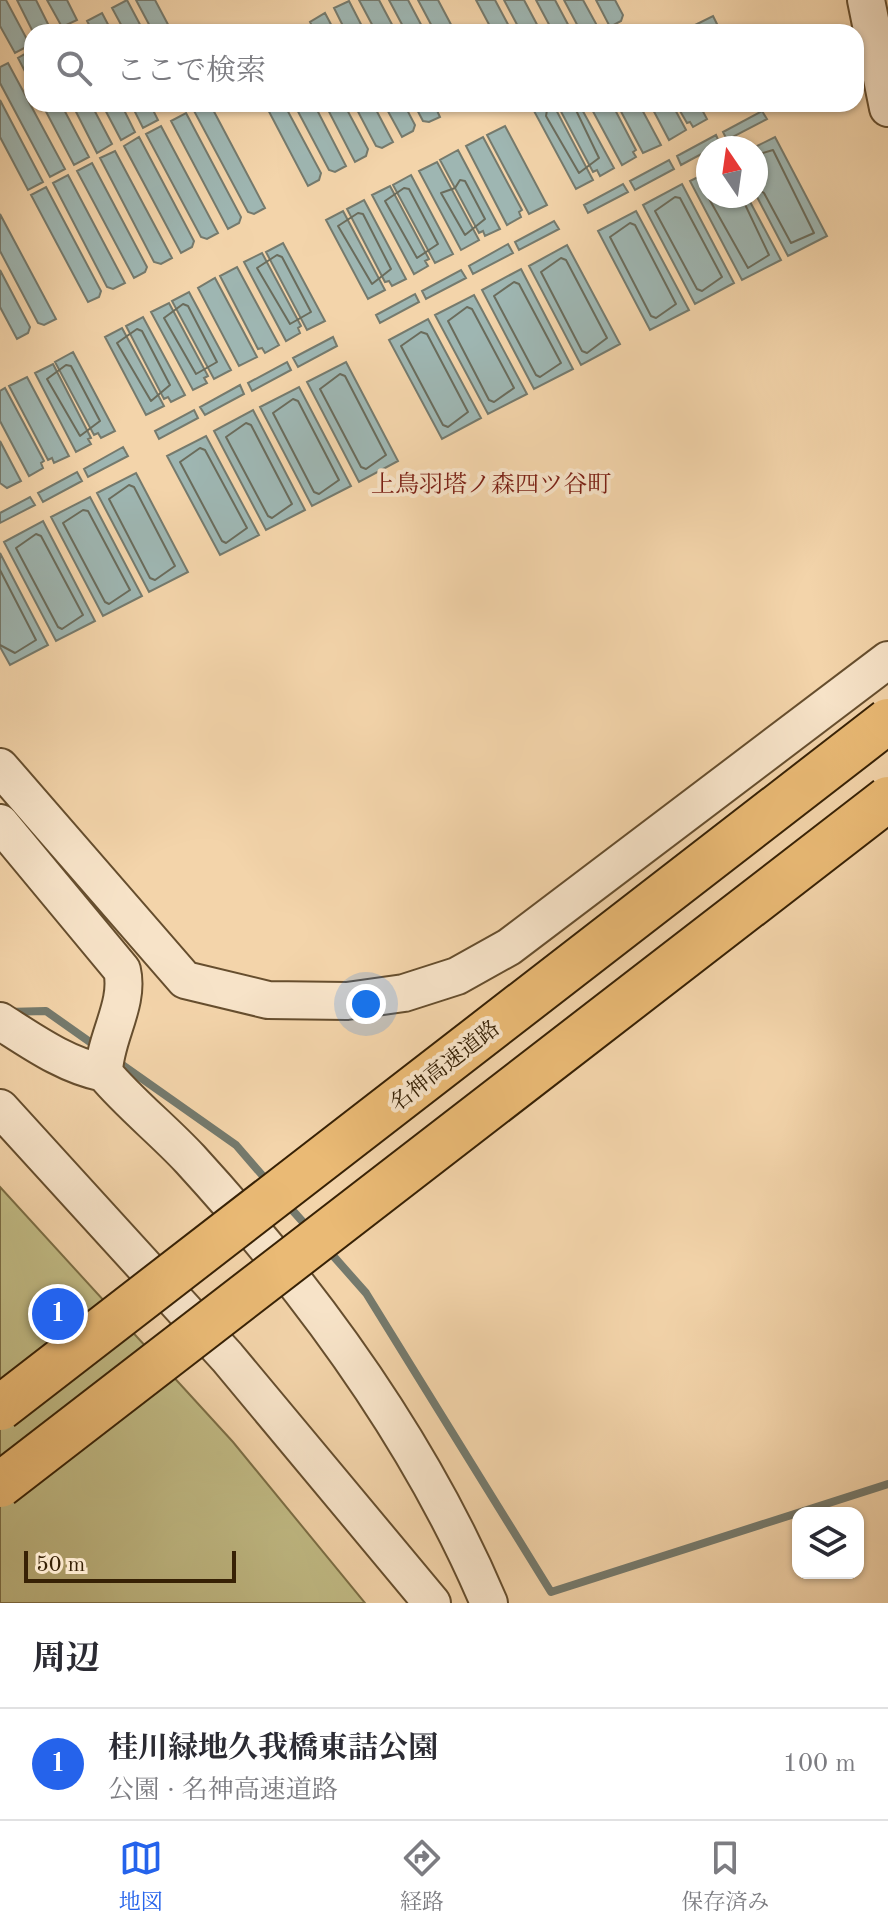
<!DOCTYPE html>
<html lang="ja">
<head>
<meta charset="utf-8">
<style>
	body { margin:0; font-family:"Old Standard TT","Noto Serif JP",serif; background:#f7f7f7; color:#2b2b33 }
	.controls { position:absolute; right:24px; bottom:24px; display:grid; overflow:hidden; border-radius:16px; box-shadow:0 2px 6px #0004 }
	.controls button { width:72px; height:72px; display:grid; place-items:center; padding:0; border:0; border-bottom:2px solid #e1e1e2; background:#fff; color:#2b2b33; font:40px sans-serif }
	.compass { position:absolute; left:696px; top:136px; width:72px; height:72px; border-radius:50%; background:#fff; box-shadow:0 2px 6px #0004; rotate:347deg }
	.scale { position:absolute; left:24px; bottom:20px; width:212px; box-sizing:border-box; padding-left:8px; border:4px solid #372105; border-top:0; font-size:22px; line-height:28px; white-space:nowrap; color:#372105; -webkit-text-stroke:6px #f7e3c8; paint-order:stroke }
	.you { position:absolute; left:366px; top:1004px; width:28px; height:28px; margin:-20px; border:6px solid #fff; border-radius:50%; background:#1a73e8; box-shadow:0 0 0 12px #1a73e833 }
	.badge { display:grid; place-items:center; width:52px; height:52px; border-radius:50%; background:#2563eb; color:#fff; font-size:26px; font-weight:700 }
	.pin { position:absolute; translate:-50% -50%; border:4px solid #fff; box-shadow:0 2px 8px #0006 }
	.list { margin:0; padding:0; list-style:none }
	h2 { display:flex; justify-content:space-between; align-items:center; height:104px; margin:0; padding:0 32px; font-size:34px }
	h2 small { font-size:26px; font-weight:400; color:#7c7c81 }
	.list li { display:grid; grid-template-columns:52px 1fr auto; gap:24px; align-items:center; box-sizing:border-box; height:112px; padding:0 32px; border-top:2px solid #e1e1e2 }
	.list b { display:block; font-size:30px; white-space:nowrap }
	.list p { margin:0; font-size:26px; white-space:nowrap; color:#7c7c81 }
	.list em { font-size:26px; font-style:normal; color:#7c7c81 }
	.icon { flex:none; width:44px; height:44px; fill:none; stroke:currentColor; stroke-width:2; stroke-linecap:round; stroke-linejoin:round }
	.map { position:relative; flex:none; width:888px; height:1603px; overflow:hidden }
	.search { position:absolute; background:#fff; box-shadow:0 2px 6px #0004; left:24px; right:24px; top:24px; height:88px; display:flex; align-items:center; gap:20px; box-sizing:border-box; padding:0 28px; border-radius:24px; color:#7c7c81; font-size:30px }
	.sheet { height:216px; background:#fff }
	nav { display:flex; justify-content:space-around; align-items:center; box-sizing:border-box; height:112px; border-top:2px solid #e1e1e2; background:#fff; font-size:22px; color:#7c7c81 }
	nav a { display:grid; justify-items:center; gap:4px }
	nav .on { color:#2563eb }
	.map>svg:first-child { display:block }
	.green { fill:#c1bb85; stroke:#7c6e45; stroke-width:2 }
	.water { fill:#9eb6b2; stroke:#757a6d; stroke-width:2 }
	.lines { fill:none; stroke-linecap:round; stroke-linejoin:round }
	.shore { stroke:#6a6c5c; stroke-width:2 }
	.stream { stroke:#757a6d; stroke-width:8 }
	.minor-casing { stroke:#664e2e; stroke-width:40 }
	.minor { stroke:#f7e3c8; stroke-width:36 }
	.highway-bridge-casing { stroke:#372105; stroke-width:48; stroke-linecap:butt }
	.highway-bridge { stroke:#eaba75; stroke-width:44 }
	.labels { text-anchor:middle; stroke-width:8; stroke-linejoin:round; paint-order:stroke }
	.street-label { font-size:22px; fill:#372105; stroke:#f7e3c8 }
	.neighbourhood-label { font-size:24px; fill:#7a1f14; stroke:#f7e3c8 }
</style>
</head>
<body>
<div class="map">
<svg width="888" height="1603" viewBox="0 0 888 1603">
	<rect width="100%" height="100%" fill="#f3d4aa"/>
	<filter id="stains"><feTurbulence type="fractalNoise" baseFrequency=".0025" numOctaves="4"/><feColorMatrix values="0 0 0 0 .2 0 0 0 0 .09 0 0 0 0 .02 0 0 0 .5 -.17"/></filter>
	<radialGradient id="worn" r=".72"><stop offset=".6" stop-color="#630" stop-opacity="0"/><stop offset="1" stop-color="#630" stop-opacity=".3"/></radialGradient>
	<!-- green -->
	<path class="green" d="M0 1187 233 1442 365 1603H0Z"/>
	<!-- water -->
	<path class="water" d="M0 0H6L30 45 15 53 0 26Z
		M17 0H36L52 32H33Z
		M47 0H67L77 20 62 27Z
		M127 0 144 32H125L112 8Z
		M136 0H155L172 32H153Z
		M359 0H379L396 32H376Z
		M389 0H408L425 32H406Z
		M418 0H438L455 32H435Z
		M476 0H495L512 32H493Z
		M504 0H524L541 32H521Z
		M536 0H555L572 32H553Z
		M564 0H583L600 31 581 32Z
		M596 0H615L623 15 621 21 610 27Z
		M349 1 365 32H346L334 8Z
		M102 13 112 32H93L87 21Z
		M325 13 335 32H315L310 22Z
		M713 16 721 32H699L695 25Z
		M32 50V85L18 58Z
		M8 63 65 169 50 177 0 83V67Z
		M0 100 43 182 28 190 0 137Z
		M42 104H61L89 157 74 165Z
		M72 104H91L112 144 97 153Z
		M102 104H121L135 132 121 140Z
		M131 104H150L158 120 143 128Z
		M203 104H210L265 208 254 214 248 212 193 109Z
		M265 104H284L321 173 319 180 308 186Z
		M294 104H314L346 166 335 172 329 170Z
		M325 104H344L368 149 366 156 355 162Z
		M354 104H373L393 142 382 148 376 146Z
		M384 104H404L415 125 413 131 402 137Z
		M414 104H434L440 117 429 122 423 121Z
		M547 104H553L593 180 576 189 534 111Z
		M557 104H579L614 168 600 176 597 170 593 172Z
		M589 104H612L636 150 633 152 636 157 622 165Z
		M617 104H639L661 145 643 153Z
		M650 104H672L686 130 669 140Z
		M676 104H699L707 119 693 127 690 122 687 123Z
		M762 111 767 119 727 140 723 132Z
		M186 113 241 217 239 223 228 229 171 121Z
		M161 126 218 233 207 239 201 237 146 134Z
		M505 126 547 205 529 214 487 135Z
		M716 135 720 144 681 165 677 156Z
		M139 137 194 241 192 247 181 253 124 146Z
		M483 137 522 210 519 212 521 217 507 225 466 146Z
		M775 137 827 236 788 256 756 195V148H753Z
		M458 150 500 229 485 236 483 231 479 233 440 160Z
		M115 151 172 258 161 264 154 262 100 158Z
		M669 160 674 169 635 190 630 181Z
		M437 162 479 240 461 250 419 171Z
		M92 163 147 267 145 272 134 278 77 171Z
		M708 172V196H747L781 260 742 280 690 181Z
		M68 175 125 283 113 289 107 287 53 183Z
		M411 175 453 254 435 263 393 185Z
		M623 184 628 192 588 213 584 205Z
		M682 184 734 283 695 304 643 205Z
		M390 186 429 259 425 261 428 266 414 274 372 195Z
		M46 187 101 291 99 297 88 302 31 195Z
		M364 200 406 279 392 286 389 281 385 282 347 209Z
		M343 211 385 290 368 299 326 220Z
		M636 211 689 310 650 330 598 231Z
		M0 214 56 319 44 325 38 323 0 251Z
		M554 221 559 229 519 250 515 242Z
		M283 243 325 321 307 330 266 252Z
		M508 244 513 253 473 274 469 266Z
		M567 245 620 344 581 365 529 266Z
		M262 253 301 326 298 328 300 333 286 341 244 262Z
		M237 267 279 345 265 353 262 348 258 349 220 276Z
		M521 269 573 369 534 389 482 290Z
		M0 270 30 327 28 333 17 339 0 307Z
		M461 270 466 278 426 299 422 291Z
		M215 278 257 357 239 366 198 288Z
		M189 292 231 370 214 379 172 301Z
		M415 294 419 302 380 323 376 315Z
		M474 295 527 394 488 414 435 315Z
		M169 303 208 376 204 378 207 383 193 390 151 312Z
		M143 317 185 395 171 402 168 397 164 399 126 326Z
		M428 319 481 418 442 439 389 340Z
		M122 328 164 406 146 415 105 337Z
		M333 337 337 346 298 367 293 358Z
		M73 352 115 431 101 438 98 433 94 435 55 362Z
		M287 362 291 370 252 391 248 383Z
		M346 362 398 461 359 482 307 382Z
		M53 364 91 438 88 439 91 444 76 452 35 373Z
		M27 377 69 456 54 463 52 458 48 460 9 386Z
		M240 385 244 394 205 415 200 407Z
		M299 387 351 486 312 506 260 407Z
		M5 388 44 461 41 463 43 468 29 476 0 421V391Z
		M194 410 198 418 159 439 155 431Z
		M253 410 305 510 266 530 214 431Z
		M206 436 259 535 220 555 167 456Z
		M0 441 21 481 7 488 0 483Z
		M123 447 128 456 88 477 84 469Z
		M77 472 82 481 43 502 38 493Z
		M136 473 188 572 149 592 97 493Z
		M30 497 35 505 0 523V513Z
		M90 497 142 596 103 616 51 517Z
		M43 521 95 621 56 641 4 542Z
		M0 553 48 645 10 665 0 647Z"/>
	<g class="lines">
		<!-- shore -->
		<path class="shore" d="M548 104 546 116 579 173 599 158 573 104
			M756 155 773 150 814 233 791 243 764 193 756 188
			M460 180 465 181 485 219 465 235 441 193 455 188Z
			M708 181 703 188 748 268 769 255 741 196
			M404 188 409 189 438 244 417 258 385 201Z
			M675 197 680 198 722 277 702 291 697 289 655 211Z
			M358 213 363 214 391 269 372 284 338 226Z
			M630 223 635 225 676 304 656 318 651 316 610 237Z
			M277 255 282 257 311 312 290 324 257 268Z
			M561 258 566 260 607 338 587 353 582 351 541 272Z
			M514 282 519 284 561 363 540 377 536 375 494 296Z
			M183 304 188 306 217 362 196 374 164 318Z
			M467 307 472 309 514 388 494 402 489 400 448 321Z
			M137 329 142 331 170 385 151 401 117 343Z
			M421 332 427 334 468 412 448 427 443 425 401 346Z
			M66 365 71 366 100 421 80 436 47 379Z
			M340 374 345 376 386 455 366 469 361 467 320 389Z
			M293 399 298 401 339 480 319 494 314 492 273 413Z
			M246 423 251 425 292 504 272 518 268 516 226 437Z
			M200 448 205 450 247 528 226 543 222 541 180 462Z
			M129 485 134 487 175 566 155 580 150 578 109 499Z
			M83 510 88 511 130 590 109 604 105 602 63 523Z
			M36 534 41 536 83 615 62 629 58 627 16 548Z
			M0 570 36 640 15 653 0 645"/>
		<!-- stream -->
		<path class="stream" d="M6 1012 46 1011 97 1047
			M114 1059 236 1145 269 1183
			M285 1202 311 1231
			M328 1250 366 1293 551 1592 888 1484"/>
		<!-- minor casing -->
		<g class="minor-casing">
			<path id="minor" d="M866 0 888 108
				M0 767 185 980 268 1000 347 1001 404 993 457 976 509 947 888 660
				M0 823 122 970C130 1004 104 1039 104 1073
				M0 1021C33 1042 65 1065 104 1073 130 1104 162 1129 190 1159 309 1289 420 1440 489 1603
				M0 1108 227 1357 432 1603"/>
		</g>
		<!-- minor -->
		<use href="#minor" class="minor"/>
		<!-- highway-bridge casing -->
		<g class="highway-bridge-casing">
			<path id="highway-bridge" d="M0 1408 888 721
				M0 1485 888 799"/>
		</g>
		<!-- highway-bridge -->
		<use href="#highway-bridge" class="highway-bridge"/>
	</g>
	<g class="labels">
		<!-- street labels -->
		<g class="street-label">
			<text transform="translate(444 1065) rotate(-38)" y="8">名神高速道路</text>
		</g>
		<!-- neighbourhood labels -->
		<g class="neighbourhood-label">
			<text x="491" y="492">上鳥羽塔ノ森四ツ谷町</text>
		</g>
	</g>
	<rect width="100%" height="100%" filter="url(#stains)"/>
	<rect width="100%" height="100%" fill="url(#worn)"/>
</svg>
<div class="controls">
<button><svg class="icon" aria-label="layers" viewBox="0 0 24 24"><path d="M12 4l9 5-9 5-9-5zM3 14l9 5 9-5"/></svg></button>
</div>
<svg class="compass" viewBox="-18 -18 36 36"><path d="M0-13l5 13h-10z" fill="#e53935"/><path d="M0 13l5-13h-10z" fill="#7c7c81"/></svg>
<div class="scale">50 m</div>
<div class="you"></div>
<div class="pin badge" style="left:58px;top:1314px">1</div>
<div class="search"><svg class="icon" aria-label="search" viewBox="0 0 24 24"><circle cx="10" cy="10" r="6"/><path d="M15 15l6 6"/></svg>ここで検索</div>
</div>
<section class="sheet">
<h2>周辺<small></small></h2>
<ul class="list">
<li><span class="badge">1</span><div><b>桂川緑地久我橋東詰公園</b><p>公園 · 名神高速道路</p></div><em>100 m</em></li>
</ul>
</section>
<nav>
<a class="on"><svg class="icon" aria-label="map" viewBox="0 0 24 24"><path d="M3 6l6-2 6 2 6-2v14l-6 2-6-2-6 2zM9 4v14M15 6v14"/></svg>地図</a>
<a><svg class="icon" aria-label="directions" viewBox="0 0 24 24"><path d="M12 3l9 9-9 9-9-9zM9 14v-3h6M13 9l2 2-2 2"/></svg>経路</a>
<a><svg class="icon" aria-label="saved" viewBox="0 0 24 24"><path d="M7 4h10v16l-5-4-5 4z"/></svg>保存済み</a>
</nav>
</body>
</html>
